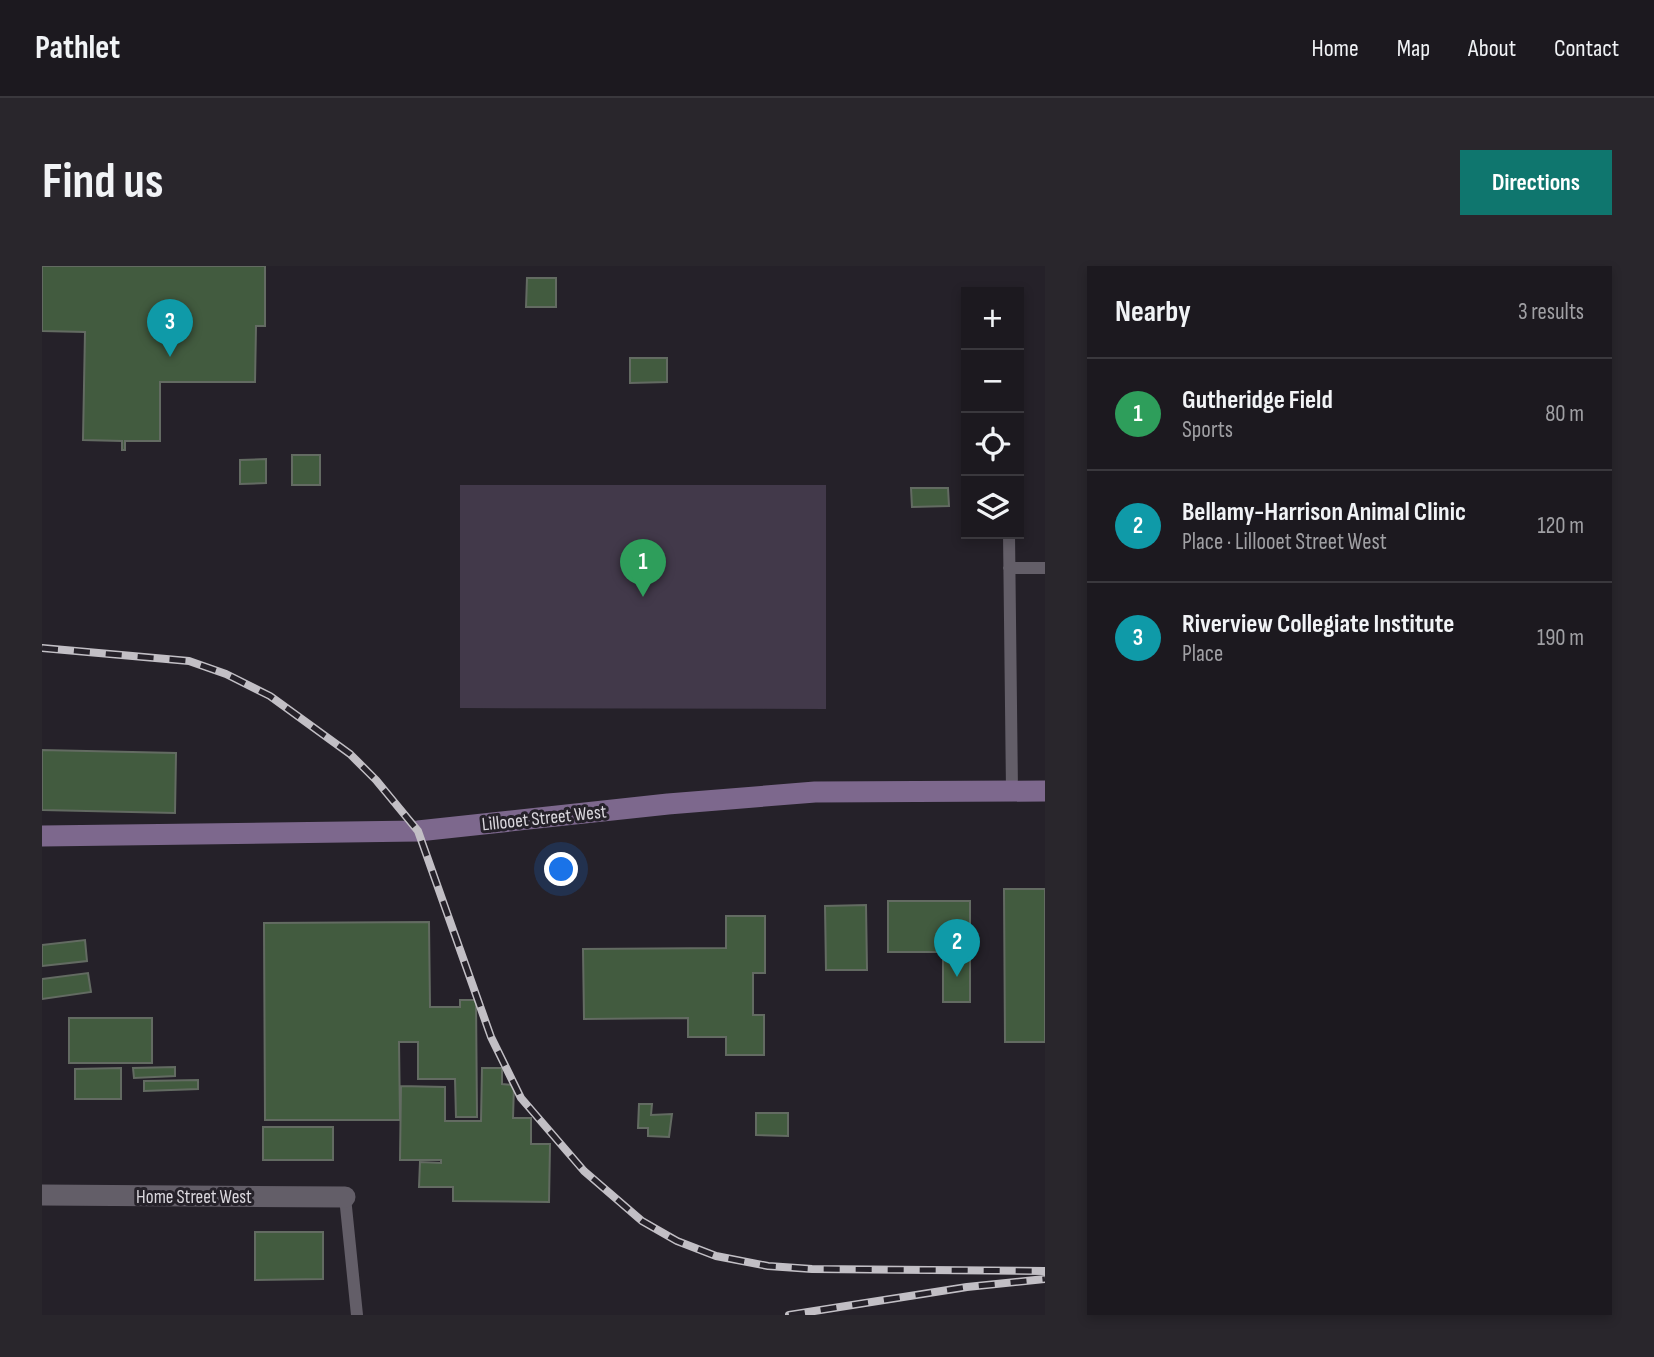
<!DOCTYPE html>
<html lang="en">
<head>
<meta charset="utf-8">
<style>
	body { margin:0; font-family:"Sofia Sans Condensed",sans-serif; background:#29262c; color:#f1f3f6 }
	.controls { position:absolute; right:21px; top:21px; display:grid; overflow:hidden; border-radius:0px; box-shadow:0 4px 10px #0003 }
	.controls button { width:63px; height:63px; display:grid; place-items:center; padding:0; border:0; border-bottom:2px solid #3a383d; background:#1c191f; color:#f1f3f6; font:35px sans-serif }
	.you { position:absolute; left:520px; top:604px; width:24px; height:24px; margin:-18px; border:5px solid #fff; border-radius:50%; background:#1a73e8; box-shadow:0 0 0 10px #1a73e833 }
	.badge { display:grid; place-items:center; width:46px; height:46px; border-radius:50%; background:#0f766e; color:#fff; font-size:23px; font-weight:700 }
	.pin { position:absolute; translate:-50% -58px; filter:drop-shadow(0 2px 4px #0008) }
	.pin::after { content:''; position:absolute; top:37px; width:24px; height:21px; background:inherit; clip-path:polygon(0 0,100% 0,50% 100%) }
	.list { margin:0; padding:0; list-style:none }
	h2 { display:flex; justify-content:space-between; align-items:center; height:91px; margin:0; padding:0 28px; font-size:30px }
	h2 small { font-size:23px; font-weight:400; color:#a0a0a4 }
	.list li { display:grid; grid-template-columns:46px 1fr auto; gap:21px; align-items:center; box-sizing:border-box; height:112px; padding:0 28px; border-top:2px solid #3a383d }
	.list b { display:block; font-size:26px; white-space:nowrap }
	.list p { margin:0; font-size:23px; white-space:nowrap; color:#a0a0a4 }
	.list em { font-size:23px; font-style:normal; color:#a0a0a4 }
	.icon { flex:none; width:38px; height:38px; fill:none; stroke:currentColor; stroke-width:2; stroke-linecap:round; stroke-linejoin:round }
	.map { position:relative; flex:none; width:1003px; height:1049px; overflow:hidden; border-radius:0px }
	header { display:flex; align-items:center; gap:42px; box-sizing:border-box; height:98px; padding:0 35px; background:#1c191f; border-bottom:2px solid #3a383d }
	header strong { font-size:33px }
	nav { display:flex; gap:38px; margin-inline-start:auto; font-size:24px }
	.intro { display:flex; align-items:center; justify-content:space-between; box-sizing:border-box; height:168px; padding:0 42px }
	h1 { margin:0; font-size:49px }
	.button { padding:18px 32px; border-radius:0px; background:#0f766e; color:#fff; font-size:24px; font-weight:700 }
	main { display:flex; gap:42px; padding:0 42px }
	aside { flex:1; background:#1c191f; border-radius:0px; box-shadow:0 4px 10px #0003 }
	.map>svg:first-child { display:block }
	.green { fill:#42394a }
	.building { fill:#425b3f; stroke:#636b62; stroke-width:2 }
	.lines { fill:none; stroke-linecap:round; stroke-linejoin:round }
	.lane { stroke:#635e68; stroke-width:12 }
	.street { stroke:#635e68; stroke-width:21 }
	.secondary { stroke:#7d688d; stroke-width:21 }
	.rail-casing { stroke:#c2bfc5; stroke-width:8 }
	.rail { stroke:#252129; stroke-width:5; stroke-dasharray:16; stroke-linecap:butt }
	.labels { text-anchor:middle; stroke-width:6; stroke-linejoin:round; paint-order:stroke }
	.street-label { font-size:19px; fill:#dbd8de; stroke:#252129 }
</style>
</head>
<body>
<header>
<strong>Pathlet</strong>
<nav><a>Home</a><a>Map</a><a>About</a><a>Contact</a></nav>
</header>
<div class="intro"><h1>Find us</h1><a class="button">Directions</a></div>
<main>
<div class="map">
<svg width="1003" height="1049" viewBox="0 0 1003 1049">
	<rect width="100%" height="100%" fill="#252129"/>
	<!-- green -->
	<path class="green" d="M418 219H784V443L418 442Z"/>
	<!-- building -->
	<path class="building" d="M0 0H223V60H214L213 116H118V175H83V184H80V175L41 174 43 66 0 65Z
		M485 12H514V41H484Z
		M588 92H625V116L588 117Z
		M250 189H278V219H250Z
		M224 193V217L198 218V194Z
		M869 222H906L907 240 870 241Z
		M0 484 134 487 133 547 0 544Z
		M962 623H1003V776H963Z
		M846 635H928V736H901V686H846Z
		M824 639 825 704H784L783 640Z
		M684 650H723V707H711V749H722V789H684V771H646V752L542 753 541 683 684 682Z
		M387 656 388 741H418V734H434L435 851H414L413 813H376V776H357L358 854H223L222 657Z
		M43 674 45 695 0 700V679Z
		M46 707 49 726 0 733V713Z
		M27 752H110V797H27Z
		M133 801V810L92 812 91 802Z
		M79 802V833H33V803Z
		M440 802H460V818L472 819 471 852H489V878H508L507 936 411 935V921H377L378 896 399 897V894H358L359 820 403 821V855H439Z
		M156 814V823L102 825V815Z
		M597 838H610L609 849 630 848 627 871 606 870V862H596Z
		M714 847H746V870L714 869Z
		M221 861H291V894H221Z
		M213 966H281V1013L213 1014Z"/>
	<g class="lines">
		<!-- lane -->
		<path class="lane" d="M967 268 970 525
			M967 302H1003
			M303 931 315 1049"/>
		<!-- street -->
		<path class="street" d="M0 929 303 931"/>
		<!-- secondary -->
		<path class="secondary" d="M0 570 376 565 626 538 773 526 1003 525"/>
		<!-- rail casing -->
		<g class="rail-casing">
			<path id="rail" d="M0 382 147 395 184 408 228 430 308 488 334 514 376 565 449 771 479 832 542 905 600 955 635 975 674 990 726 1000 770 1003 1003 1005
				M747 1049 925 1021 1003 1013"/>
		</g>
		<!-- rail -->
		<use href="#rail" class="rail"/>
	</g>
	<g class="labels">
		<!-- street labels -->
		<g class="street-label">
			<text transform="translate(502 551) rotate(-6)" y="7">Lillooet Street West</text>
			<text x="152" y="937">Home Street West</text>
		</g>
	</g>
</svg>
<div class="controls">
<button>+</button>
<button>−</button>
<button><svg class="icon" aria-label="locate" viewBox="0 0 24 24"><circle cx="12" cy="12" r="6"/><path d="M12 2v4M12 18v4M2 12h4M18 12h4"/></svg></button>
<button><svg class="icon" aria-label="layers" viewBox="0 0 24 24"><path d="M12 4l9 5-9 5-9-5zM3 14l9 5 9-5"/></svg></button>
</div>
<div class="you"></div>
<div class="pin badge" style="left:601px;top:331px;background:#2e9e5b">1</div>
<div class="pin badge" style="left:915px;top:711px;background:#0f9aa8">2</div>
<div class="pin badge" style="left:128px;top:91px;background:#0f9aa8">3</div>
</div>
<aside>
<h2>Nearby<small>3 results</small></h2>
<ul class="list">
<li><span class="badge" style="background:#2e9e5b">1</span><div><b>Gutheridge Field</b><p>Sports</p></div><em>80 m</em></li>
<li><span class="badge" style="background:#0f9aa8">2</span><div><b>Bellamy-Harrison Animal Clinic</b><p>Place · Lillooet Street West</p></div><em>120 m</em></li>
<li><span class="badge" style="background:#0f9aa8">3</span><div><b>Riverview Collegiate Institute</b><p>Place</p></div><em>190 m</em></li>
</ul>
</aside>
</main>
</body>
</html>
